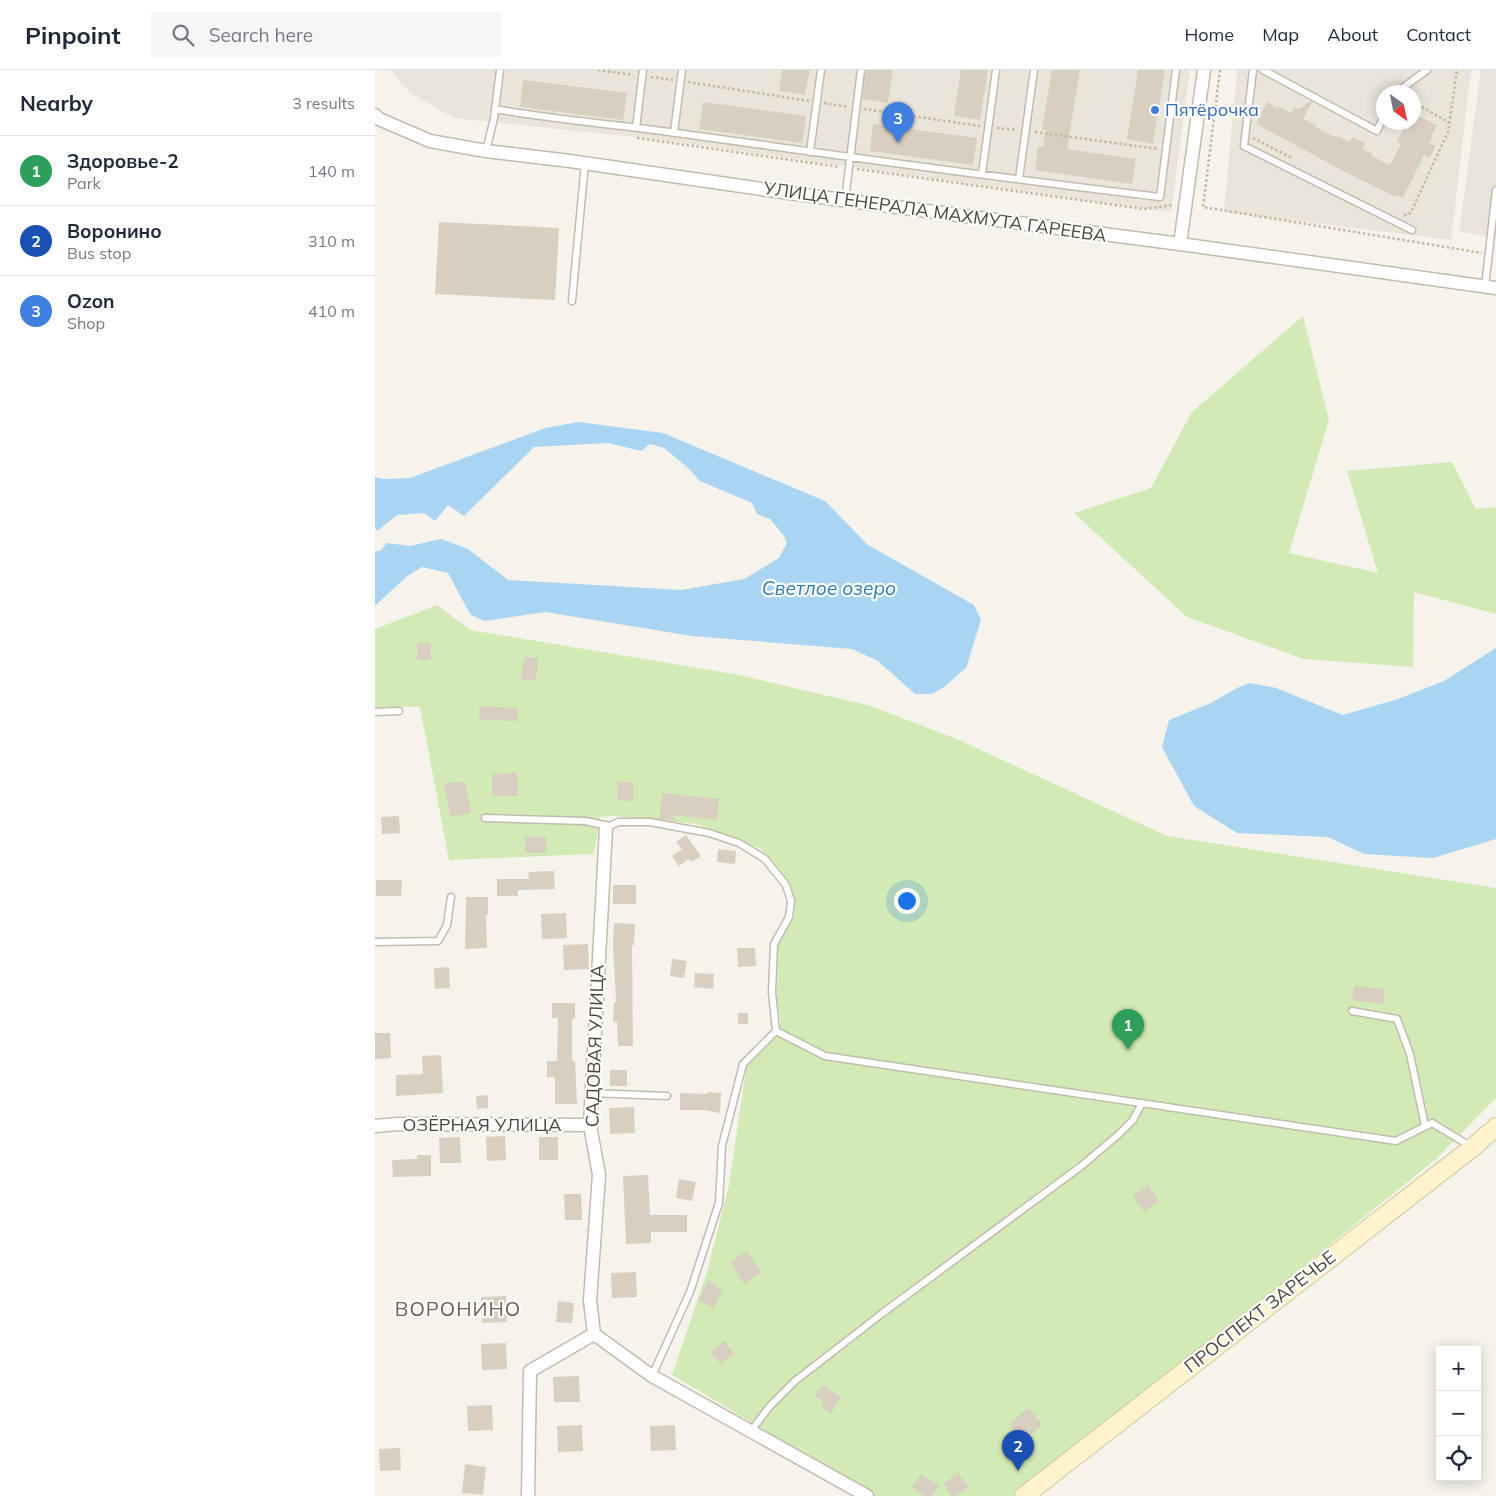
<!DOCTYPE html>
<html lang="en">
<head>
<meta charset="utf-8">
<style>
	body { margin:0; font-family:Mulish,sans-serif; background:#f6f6f7; color:#1f2937 }
	.controls { position:absolute; right:15px; bottom:15px; display:grid; overflow:hidden; border-radius:0px; box-shadow:0 2px 12px #0003 }
	.controls button { width:45px; height:45px; display:grid; place-items:center; padding:0; border:0; border-bottom:1px solid #e0e1e3; background:#fff; color:#1f2937; font:25px sans-serif }
	.compass { position:absolute; left:1001px; top:15px; width:45px; height:45px; border-radius:50%; background:#fff; box-shadow:0 2px 12px #0003; rotate:147deg }
	.you { position:absolute; left:531px; top:830px; width:18px; height:18px; margin:-12px; border:4px solid #fff; border-radius:50%; background:#1a73e8; box-shadow:0 0 0 8px #1a73e833 }
	.badge { display:grid; place-items:center; width:32px; height:32px; border-radius:50%; background:#ea580c; color:#fff; font-size:16px; font-weight:700 }
	.pin { position:absolute; translate:-50% -41px; filter:drop-shadow(0 1px 2px #0008) }
	.pin::after { content:''; position:absolute; top:26px; width:18px; height:15px; background:inherit; clip-path:polygon(0 0,100% 0,50% 100%) }
	.list { margin:0; padding:0; list-style:none }
	h2 { display:flex; justify-content:space-between; align-items:center; height:65px; margin:0; padding:0 20px; font-size:21px }
	h2 small { font-size:16px; font-weight:400; color:#747a83 }
	.list li { display:grid; grid-template-columns:32px 1fr auto; gap:15px; align-items:center; box-sizing:border-box; height:70px; padding:0 20px; border-top:1px solid #e0e1e3 }
	.list b { display:block; font-size:19px; white-space:nowrap }
	.list p { margin:0; font-size:16px; white-space:nowrap; color:#747a83 }
	.list em { font-size:16px; font-style:normal; color:#747a83 }
	.icon { flex:none; width:28px; height:28px; fill:none; stroke:currentColor; stroke-width:2; stroke-linecap:round; stroke-linejoin:round }
	.map { position:relative; flex:none; width:1121px; height:1426px; overflow:hidden }
	header { display:flex; align-items:center; gap:30px; box-sizing:border-box; height:70px; padding:0 25px; background:#fff; border-bottom:1px solid #e0e1e3 }
	header strong { font-size:24px }
	nav { display:flex; gap:28px; margin-inline-start:auto; font-size:18px }
	.search { width:350px; height:45px; background:#f6f6f7; display:flex; align-items:center; gap:12px; box-sizing:border-box; padding:0 18px; border-radius:0px; color:#747a83; font-size:19px }
	main { display:flex }
	aside { flex:1; background:#fff }
	.map>svg:first-child { display:block }
	.residential { fill:#eae5da; fill-rule:evenodd }
	.green { fill:#d2eab5 }
	.water { fill:#a9d4f2 }
	.building { fill:#d8cfc1 }
	.lines { fill:none; stroke-linecap:round; stroke-linejoin:round }
	.lane-casing { stroke:#c2bbae; stroke-width:9 }
	.street-casing { stroke:#c2bbae; stroke-width:15 }
	.secondary-casing { stroke:#d6c79b; stroke-width:20 }
	.path { stroke:#c4b79f; stroke-width:2.5; stroke-dasharray:2.5 2.5; stroke-linecap:butt }
	.lane { stroke:#fff; stroke-width:6 }
	.street { stroke:#fff; stroke-width:12 }
	.secondary { stroke:#fff3cd; stroke-width:18 }
	.shop-dot { fill:#3f7fe0; stroke:#fff; stroke-width:2 }
	.labels { text-anchor:middle; stroke-width:4.5; stroke-linejoin:round; paint-order:stroke }
	.shop-label { font-size:18px; fill:#366cbe; stroke:#fff; text-anchor:start }
	.street-label { font-size:18px; fill:#4b4439; stroke:#fff }
	.water-label { font-size:19px; font-style:italic; fill:#2e7ab2; stroke:#fff }
	.quarter-label { font-size:20px; letter-spacing:1px; fill:#6e6250; stroke:#fff }
</style>
</head>
<body>
<header>
<strong>Pinpoint</strong>
<div class="search"><svg class="icon" aria-label="search" viewBox="0 0 24 24"><circle cx="10" cy="10" r="6"/><path d="M15 15l6 6"/></svg>Search here</div>
<nav><a>Home</a><a>Map</a><a>About</a><a>Contact</a></nav>
</header>
<main>
<aside>
<h2>Nearby<small>3 results</small></h2>
<ul class="list">
<li><span class="badge" style="background:#2e9e5b">1</span><div><b>Здоровье-2</b><p>Park</p></div><em>140 m</em></li>
<li><span class="badge" style="background:#1a4fb4">2</span><div><b>Воронино</b><p>Bus stop</p></div><em>310 m</em></li>
<li><span class="badge" style="background:#3f7fe0">3</span><div><b>Ozon</b><p>Shop</p></div><em>410 m</em></li>
</ul>
</aside>
<div class="map">
<svg width="1121" height="1426" viewBox="0 0 1121 1426">
	<rect width="100%" height="100%" fill="#f6f3ec"/>
	<!-- residential -->
	<path class="residential" d="M15 0H815L796 142 287 70 79 48 35 23Z
		M862 0H1096L1076 170 849 142ZM1008 22H1038V52H1008Z
		M1106 0H1121V167L1084 162Z"/>
	<!-- green -->
	<path class="green" d="M928 246 954 350 914 483 1003 503 972 401 1077 392 1101 439 1121 437V544L1039 522 1038 597 929 589 812 547 699 443 776 418 817 342Z
		M62 535 95 560 364 605 496 636 584 670 792 766 1121 818V1028L1061 1089 643 1426H500L297 1305 332 1202 354 1115 372 993 399 968 406 953 402 930 403 876 420 844 419 828 413 811 386 779 321 754 238 746 225 747 219 784 74 790 45 637H0V559Z"/>
	<!-- water -->
	<path class="water" d="M204 352 288 363 450 431 493 475 599 535 606 550 591 598 569 617 557 624H540L503 591 477 579 317 566 170 542 109 551 95 544 73 503 47 497 31 507 0 536V481H5L12 473 35 476 66 469 93 479 133 510 307 520 369 509 404 488 412 473 409 466 395 449 382 444 377 433 325 411 311 396 289 378 275 374 266 381 233 373 159 377 89 446 73 435 60 451 49 443 22 445 2 461 0 458V407L9 409 35 408 170 358Z
		M1121 578V769L1058 788 989 784 953 767 862 763 819 736 787 677 794 650 836 633 862 618 875 613 901 618 968 645 1023 629 1069 611Z"/>
	<!-- building -->
	<path class="building" d="M407 0H435L430 25 404 21Z
		M491 0H518L513 33 487 29Z
		M586 0H613L605 50 579 46Z
		M677 0H705L692 79 761 89 757 114 660 100 663 76 668 77 671 60H667Z
		M763 0H790L778 74 752 69Z
		M148 10 252 23 248 50 145 37Z
		M936 31 937 32 928 49 941 55 940 57 962 68 963 66 975 72 978 67 990 73 987 79 998 84 997 86 1015 95 1026 74 1022 72 1029 59 1033 61 1037 52H1038L1041 45 1062 55 1056 66 1058 67 1055 73 1061 76 1054 88 1049 85 1028 128 1022 125 1021 127 974 104 881 54 892 32 903 38 904 36 916 43 919 37 924 39Z
		M328 32 431 46 427 73 324 59Z
		M498 54 602 68 598 95 495 81Z
		M64 152 184 158 180 230 60 224Z
		M42 573H56V590H42Z
		M149 587 163 588 161 610 146 609Z
		M105 636 143 638 142 651 104 650Z
		M142 703 143 726H117V704Z
		M90 711 96 743 75 747 69 714Z
		M243 712H258V731L242 730Z
		M287 723 344 729 342 750 296 745 301 751 284 749Z
		M24 746 25 763 7 764 6 747Z
		M311 765 326 786 317 792 314 789 304 796 297 786 307 779 301 772Z
		M150 767H171V783H150Z
		M343 779 361 781 360 794 342 792Z
		M179 801 180 819 143 820V826H122V809H154L153 802Z
		M1 810H27L26 826H1Z
		M238 815H261V834H238Z
		M91 827H113V845H111L112 878 90 879Z
		M191 843 192 868 167 869 166 844Z
		M239 853 260 854 259 875H257L258 976H243L242 952H238L239 932H241L238 874Z
		M213 874 214 899 189 900 188 875Z
		M362 878H380L381 896 363 897Z
		M297 889 312 891 309 908 295 906Z
		M74 897 75 918 60 919 59 898Z
		M320 903 339 904 338 919 319 917Z
		M979 916 1010 919 1008 934 977 930Z
		M177 933H200V949L197 948V991H200L202 1034H180V1007H172V991H182L183 948H177Z
		M363 943H373V954H363Z
		M0 963H15L16 988 0 989Z
		M66 985 68 1023 21 1026V1005L48 1004 47 986Z
		M235 1000H252V1016H235Z
		M332 1022 346 1023 345 1043 330 1040H305V1023L332 1024Z
		M113 1025V1038L102 1039 101 1026Z
		M259 1037 260 1063 235 1064 234 1038Z
		M130 1066 131 1090 112 1091 111 1067Z
		M85 1067 86 1093H65L64 1068Z
		M164 1067H183V1090H164Z
		M42 1085H56V1106L18 1107 17 1090 42 1089Z
		M273 1105 275 1145H312V1162H276V1173L251 1174 248 1106Z
		M304 1109 321 1112 317 1131 301 1128Z
		M773 1115 784 1131 769 1142 758 1126Z
		M189 1124H206L207 1150H190Z
		M372 1181 386 1203 369 1214 355 1192Z
		M261 1202 262 1227 237 1228 236 1203Z
		M333 1211 348 1220 338 1238 323 1230Z
		M131 1226 132 1252 107 1253 106 1227Z
		M183 1231 199 1233 197 1253 181 1252Z
		M350 1271 359 1284 345 1294 336 1281Z
		M131 1273 132 1299 107 1300 106 1274Z
		M204 1306 205 1332H179L178 1307Z
		M447 1315 466 1327 456 1344 446 1338 449 1332 440 1326Z
		M117 1335 118 1360 93 1361 92 1336Z
		M654 1338 667 1355 648 1371 634 1354Z
		M207 1355 208 1381 183 1382 182 1356Z
		M300 1355 301 1380 276 1381 275 1356Z
		M25 1378 26 1400 5 1401 4 1379Z
		M90 1394 111 1397 108 1425 87 1423Z
		M583 1403 593 1417 581 1426H577L568 1414Z
		M546 1404 564 1415 557 1426H549L537 1418Z"/>
	<g class="lines">
		<!-- lane casing -->
		<g class="lane-casing">
			<path id="lane" d="M878 0 869 76 1037 160
				M888 0 1002 61 1008 48
				M1022 22 1052 0
				M120 39C180 50 241 54 301 63 462 85 623 108 785 127L801 0
				M261 58 268 0
				M299 62 307 0
				M111 81 119 48 125 0
				M435 82 446 0
				M607 104 621 0
				M644 109 659 0
				M470 130 486 0
				M1110 217 1121 120
				M197 231 210 93
				M0 642 24 641
				M110 748 210 751 229 755 231 758 243 752H275L334 763 364 773 390 789 411 815 416 831 414 847 399 874 397 922 401 961 368 994 347 1076 344 1133 315 1222 277 1306
				M0 872 63 871 72 855 76 827
				M977 941 1022 949 1035 984 1050 1056
				M401 961 450 986 1021 1071 1057 1053 1097 1077
				M216 1023 292 1026
				M376 1361 395 1336 420 1311 509 1242 705 1097 743 1065 758 1050 767 1033"/>
		</g>
		<!-- street casing -->
		<g class="street-casing">
			<path id="street" d="M0 45 4 49 55 71 111 81 195 91 414 123 805 174 1121 218
				M805 174 829 0
				M0 1056 23 1054 215 1055
				M219 1264 277 1306 492 1426
				M153 1426 155 1301 219 1264 215 1230 224 1105 215 1055 231 758"/>
		</g>
		<!-- secondary casing -->
		<g class="secondary-casing">
			<path id="secondary" d="M649 1426 1097 1078 1121 1057"/>
		</g>
		<!-- path -->
		<path class="path" d="M223 0 258 5
			M845 0 828 137 1107 183
			M276 7 298 10
			M313 12 434 31
			M1038 32 1075 53
			M449 33 473 37
			M489 39 605 56
			M622 58 642 60
			M660 62 783 79
			M262 68 465 97
			M878 68 917 88
			M482 99 769 139 799 135
			M1029 145H1033L1036 142 1073 62 1082 0"/>
		<!-- lane -->
		<use href="#lane" class="lane"/>
		<!-- street -->
		<use href="#street" class="street"/>
		<!-- secondary -->
		<use href="#secondary" class="secondary"/>
	</g>
	<!-- markers -->
	<circle class="shop-dot" cx="780" cy="40" r="5"/>
	<g class="labels">
		<!-- shop labels -->
		<g class="shop-label">
			<text x="790" y="46">Пятёрочка</text>
		</g>
		<!-- street labels -->
		<g class="street-label">
			<text transform="translate(560 142) rotate(8)" y="6">УЛИЦА ГЕНЕРАЛА МАХМУТА ГАРЕЕВА</text>
			<text transform="translate(220 976) rotate(-88)" y="6">САДОВАЯ УЛИЦА</text>
			<text x="107" y="1061">ОЗЁРНАЯ УЛИЦА</text>
			<text transform="translate(885 1242) rotate(-38)" y="6">ПРОСПЕКТ ЗАРЕЧЬЕ</text>
		</g>
		<!-- water labels -->
		<g class="water-label">
			<text x="454" y="525">Светлое озеро</text>
		</g>
		<!-- quarter labels -->
		<g class="quarter-label">
			<text x="83" y="1246">ВОРОНИНО</text>
		</g>
	</g>
</svg>
<div class="controls">
<button>+</button>
<button>−</button>
<button><svg class="icon" aria-label="locate" viewBox="0 0 24 24"><circle cx="12" cy="12" r="6"/><path d="M12 2v4M12 18v4M2 12h4M18 12h4"/></svg></button>
</div>
<svg class="compass" viewBox="-18 -18 36 36"><path d="M0-13l5 13h-10z" fill="#e53935"/><path d="M0 13l5-13h-10z" fill="#747a83"/></svg>
<div class="you"></div>
<div class="pin badge" style="left:753px;top:980px;background:#2e9e5b">1</div>
<div class="pin badge" style="left:643px;top:1401px;background:#1a4fb4">2</div>
<div class="pin badge" style="left:523px;top:73px;background:#3f7fe0">3</div>
</div>
</main>
</body>
</html>
